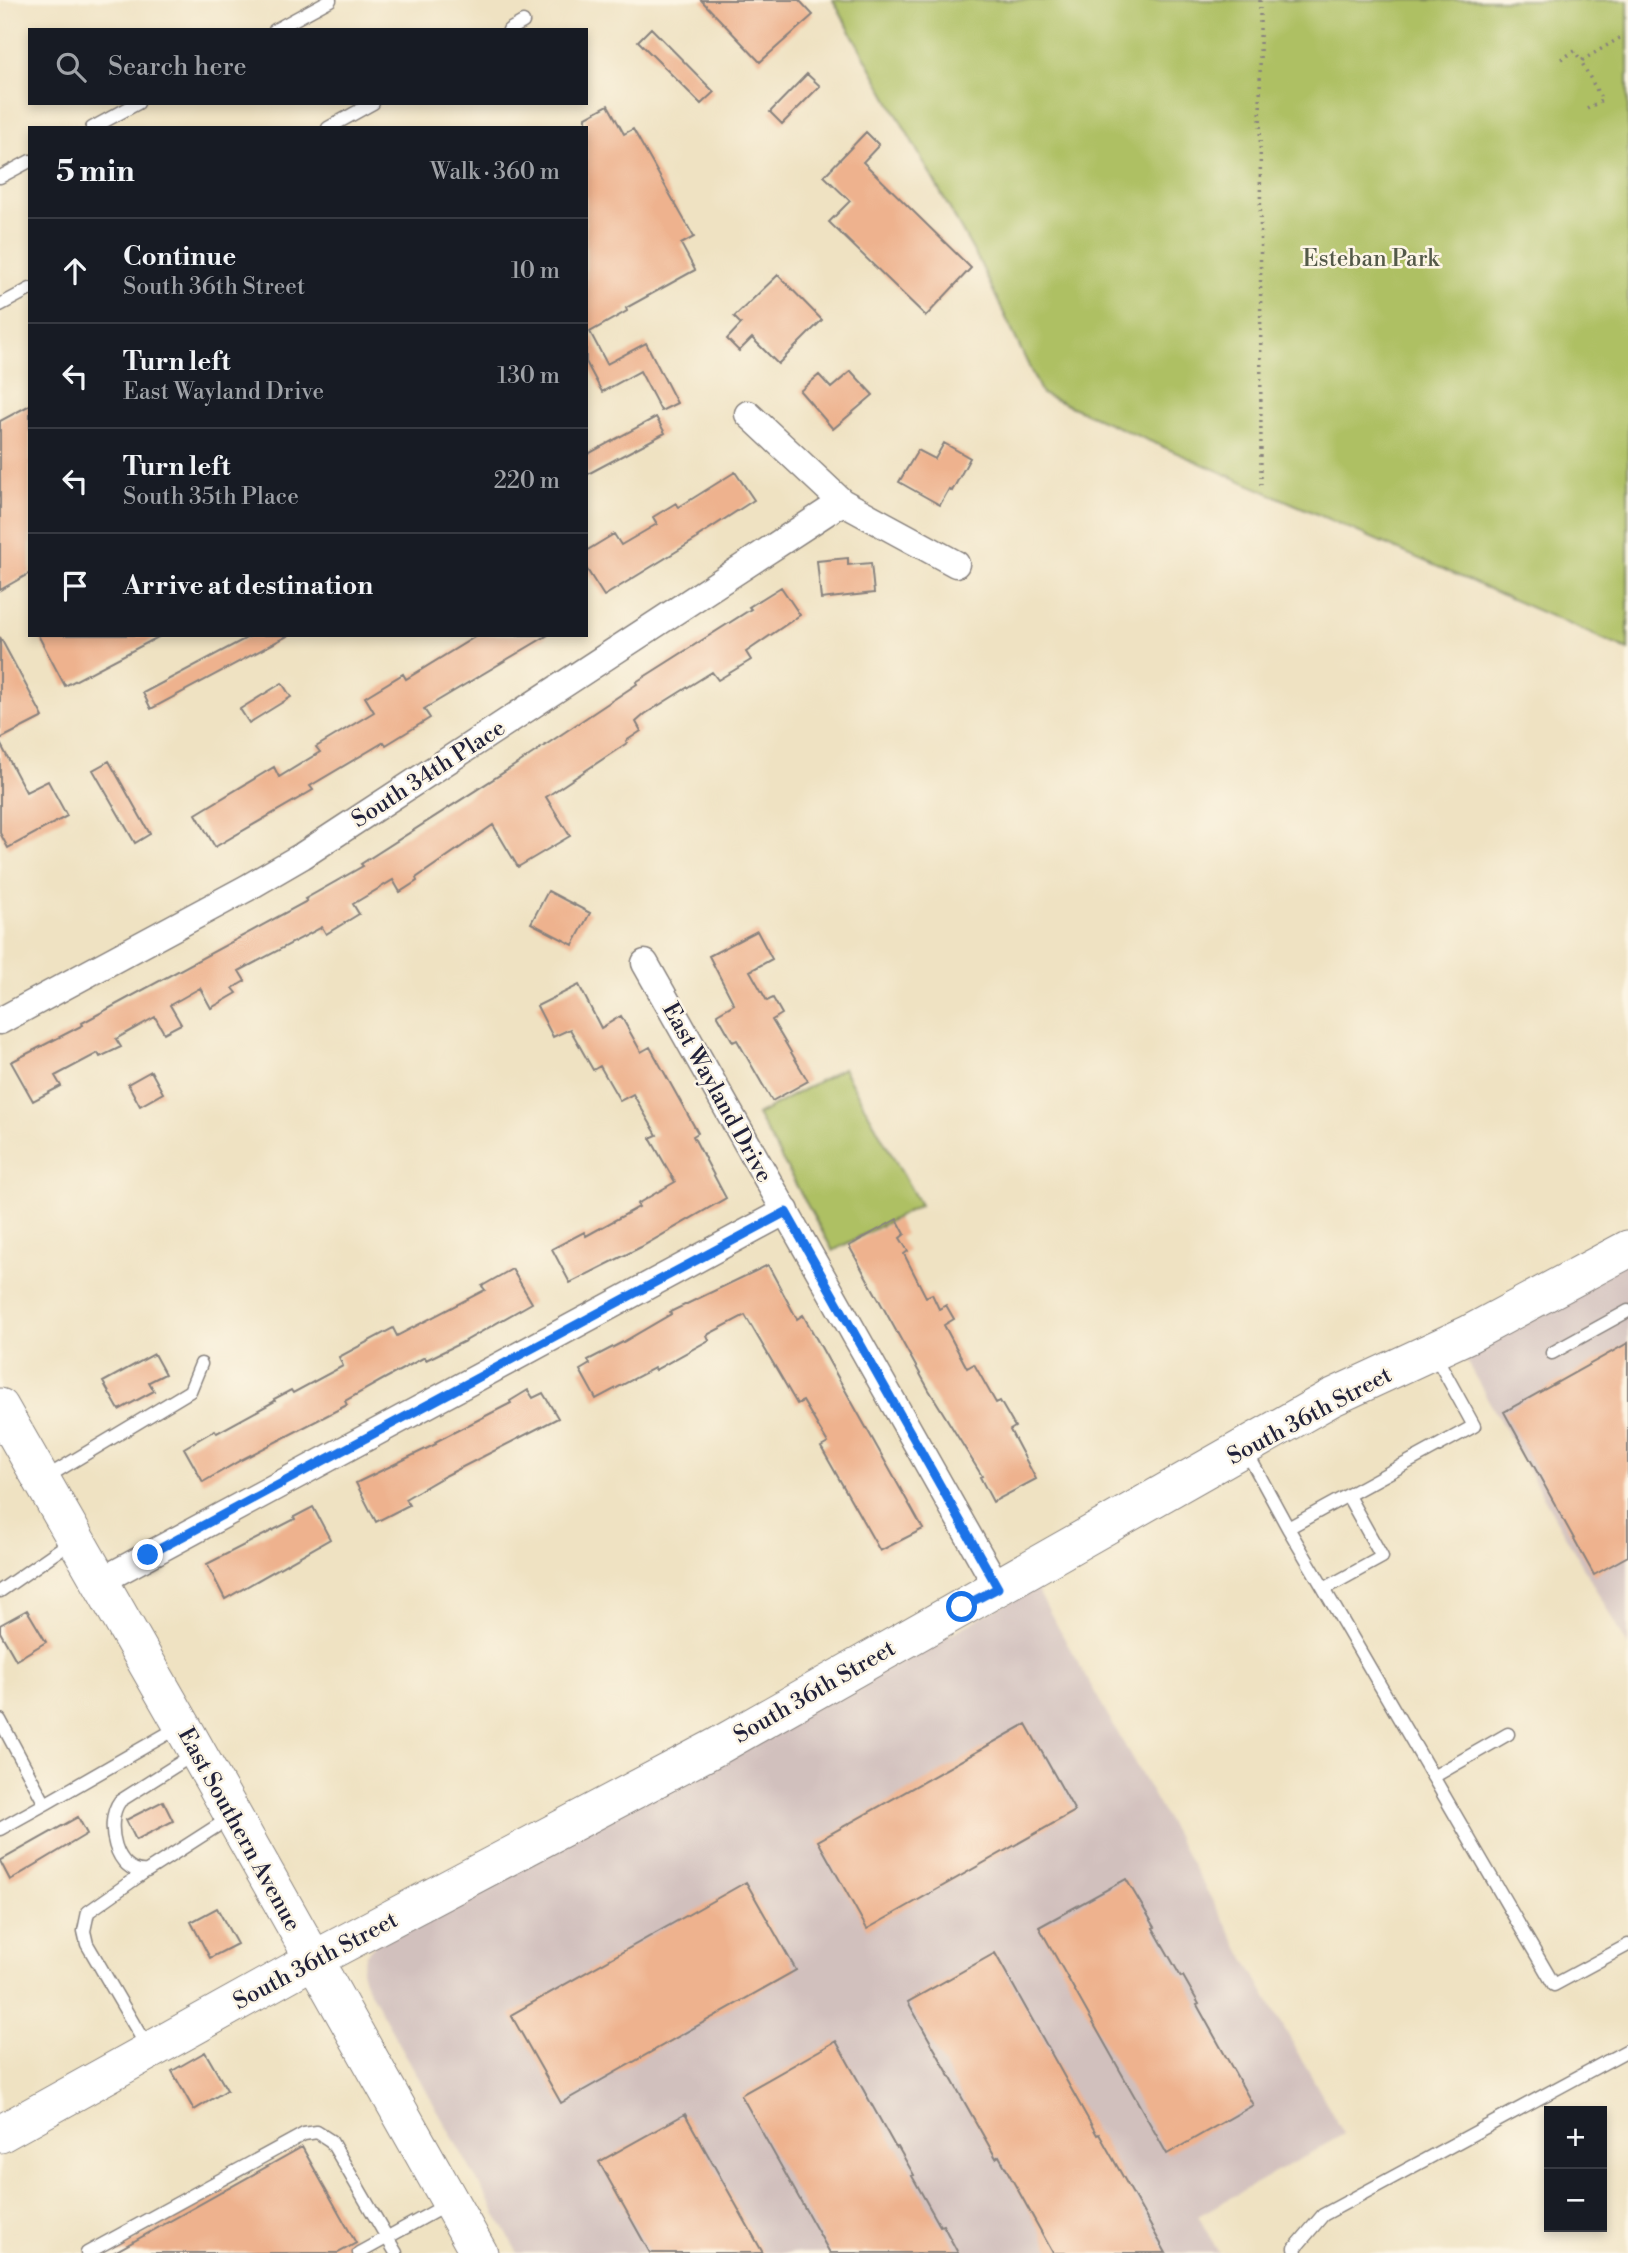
<!DOCTYPE html>
<html lang="en">
<head>
<meta charset="utf-8">
<style>
	body { margin:0; font-family:"Libre Bodoni",serif; background:#20242c; color:#f1f3f6 }
	.controls { position:absolute; right:21px; bottom:21px; display:grid; overflow:hidden; border-radius:0px; box-shadow:0 4px 10px #0003 }
	.controls button { width:63px; height:63px; display:grid; place-items:center; padding:0; border:0; border-bottom:2px solid #363941; background:#171b24; color:#f1f3f6; font:35px sans-serif }
	.stop { position:absolute; width:21px; height:21px; margin:-16px; border:5px solid #1a73e8; border-radius:50%; background:#fff }
	.stop.end { background:#1a73e8; border-color:#fff; box-shadow:0 2px 7px #0008 }
	.list { margin:0; padding:0; list-style:none }
	h2 { display:flex; justify-content:space-between; align-items:center; height:91px; margin:0; padding:0 28px; font-size:30px }
	h2 small { font-size:23px; font-weight:400; color:#9ea1a6 }
	.list li { display:grid; grid-template-columns:46px 1fr auto; gap:21px; align-items:center; box-sizing:border-box; height:105px; padding:0 28px; border-top:2px solid #363941 }
	.list b { display:block; font-size:26px; white-space:nowrap }
	.list p { margin:0; font-size:23px; white-space:nowrap; color:#9ea1a6 }
	.list em { font-size:23px; font-style:normal; color:#9ea1a6 }
	.icon { flex:none; width:38px; height:38px; fill:none; stroke:currentColor; stroke-width:2; stroke-linecap:round; stroke-linejoin:round }
	.map { position:relative; flex:none; width:1628px; height:2253px; overflow:hidden }
	.search { position:absolute; background:#171b24; box-shadow:0 4px 10px #0003; left:28px; top:28px; width:560px; height:77px; display:flex; align-items:center; gap:18px; box-sizing:border-box; padding:0 24px; border-radius:0px; color:#9ea1a6; font-size:26px }
	.panel { position:absolute; background:#171b24; box-shadow:0 4px 10px #0003; left:28px; top:126px; width:560px; height:511px; border-radius:0px }
	.map>svg:first-child { display:block }
	.industrial { fill:#d1c0bd }
	.green { fill:#aec064; stroke:#687150; stroke-width:2 }
	.building { fill:#eeb28e }
	.lines { fill:none; stroke-linecap:round; stroke-linejoin:round }
	.lane-casing { stroke:#88827e; stroke-width:15 }
	.street-casing { stroke:#88827e; stroke-width:29 }
	.secondary-casing { stroke:#88827e; stroke-width:39 }
	.path { stroke:#88827e; stroke-width:3.5; stroke-dasharray:2 5; stroke-linecap:butt }
	.lane { stroke:#fff; stroke-width:12 }
	.street { stroke:#fff; stroke-width:26 }
	.secondary { stroke:#fff; stroke-width:37 }
	.route { stroke:#1a73e8; stroke-width:9 }
	.labels { text-anchor:middle; stroke-width:5; stroke-linejoin:round; paint-order:stroke }
	.park-label { font-size:23px; fill:#535949; stroke:#fcf5e5 }
	.street-label { font-size:23px; fill:#22223b; stroke:#fcf5e5 }
</style>
</head>
<body>
<div class="map">
<svg width="1628" height="2253" viewBox="0 0 1628 2253">
	<rect width="100%" height="100%" fill="#fcf5e5"/>
	<filter id="ink" filterUnits="userSpaceOnUse"><feTurbulence type="fractalNoise" baseFrequency=".0143" numOctaves="2"/><feDisplacementMap in="SourceGraphic" scale="14" xChannelSelector="R" yChannelSelector="G"/><feConvolveMatrix kernelMatrix="1 2 1 2 8 2 1 2 1" color-interpolation-filters="sRGB"/></filter>
	<filter id="wash" filterUnits="userSpaceOnUse"><feTurbulence type="fractalNoise" baseFrequency=".00686" numOctaves="4" result="noise"/><feDisplacementMap in="SourceGraphic" scale="28" xChannelSelector="R" yChannelSelector="G"/><feGaussianBlur stdDeviation="1.57" result="paint"/><feColorMatrix in="noise" values="0 0 0 0 0 0 0 0 0 0 0 0 0 0 0 0 0 1.4 0 .05"/><feComposite in="paint" operator="in"/></filter>
	<g filter="url(#wash)">
		<rect width="100%" height="100%" fill="#efe2c2"/>
		<!-- industrial -->
		<path class="industrial" d="M1628 1259V1646L1460 1350Z
			M1036 1588 1344 2134 1198 2216 1219 2253H518L364 1981 361 1970 366 1954 377 1942Z"/>
		<!-- green -->
		<path class="green" d="M833 0H1628V650L1042 394 980 263Z
			M843 1068 920 1205 833 1251 757 1115Z"/>
		<g id="blocks">
			<!-- building -->
			<path class="building" d="M701 0H799L813 15 760 62Z
				M651 28 714 92 701 104 638 41Z
				M807 74 820 86 782 124 770 112Z
				M608 105 624 134 633 129 694 237 681 244 695 270 626 308 627 311 590 332 607 364 646 343 677 403 661 411 640 371 602 392 586 362V117Z
				M866 132 879 145 863 162 971 268 926 316 829 222 850 201 824 176Z
				M778 275 822 320 778 364 752 338 739 351 727 339 741 324 734 317Z
				M851 371 873 395 833 429 800 391 819 375 831 388Z
				M30 405V573L0 590V421Z
				M656 417 665 433 586 475V455Z
				M944 443 970 458 952 491 949 489 940 505 899 482 918 450 935 459Z
				M735 472 754 500 697 537 698 538 604 596 586 568V551L614 534 621 545 657 524 653 517 676 503 679 507Z
				M848 558V565L871 563 874 593 821 599 817 561Z
				M781 587 800 615 746 652 751 660 718 680 712 672 645 714 636 722 641 731 626 741 627 743 546 797 570 836 518 867 493 825 416 878 417 881 400 892 393 880 353 904 359 914 326 934 322 927 239 971 245 981 233 988 237 993 211 1008 200 988 170 1005 181 1024 164 1033 155 1017 116 1039 121 1047 100 1057 98 1053 55 1076 61 1086 33 1101 11 1062 83 1025 82 1023 307 901 305 899 363 866 361 864 523 760 637 684 636 682 751 609 749 607Z
				M38 635H162L65 686Z
				M252 635H289L151 709 143 693Z
				M478 635H548L424 709 430 718 386 745 384 742 310 786 313 790 215 847 196 814 274 767 279 777 320 752 316 747 374 712 365 697 403 674 406 679Z
				M0 637 43 717 0 739Z
				M282 683 291 697 249 723 240 709Z
				M0 743 26 792 48 781 67 816 8 848 0 833Z
				M109 761 150 834 135 843 93 770Z
				M548 891 590 913 573 945 531 923Z
				M757 931 772 959 750 971 767 1001 773 998 782 1014 772 1020 808 1081 772 1101 737 1040 733 1042 717 1014 734 1004 709 956Z
				M579 985 601 1028 621 1016 641 1052 650 1047 698 1133 693 1136 726 1198 641 1247 570 1283 552 1249 584 1232 586 1236 639 1207 637 1204 675 1182 650 1138 657 1135 633 1094 620 1101 600 1066 593 1070 570 1029 553 1037 537 1006Z
				M151 1071 163 1093 140 1106 128 1084Z
				M897 1219 905 1234 900 1238 908 1251 904 1254 926 1297 932 1294 939 1309 946 1305 954 1319 944 1325 967 1368 974 1364 996 1403 1000 1401 1015 1427 1010 1430 1036 1479 993 1502 980 1477 982 1476 929 1390 849 1246Z
				M768 1265 797 1319 803 1315 923 1529 880 1551 821 1447 828 1443 803 1401 797 1404 745 1315 707 1335 709 1340 655 1370 654 1368 596 1399 580 1370 590 1364 588 1360 623 1342 671 1314 670 1312Z
				M512 1269 532 1303 465 1341 426 1360 425 1357 384 1379 345 1401 347 1405 241 1460 203 1482 184 1448 215 1430 217 1433 275 1401 274 1399 291 1390 293 1393 343 1366 339 1357 393 1328 397 1336 485 1290 482 1286Z
				M1628 1343V1556L1594 1575 1504 1412Z
				M154 1354 165 1374 149 1382 154 1391 119 1410 103 1382Z
				M528 1390 533 1398 543 1393 558 1418 443 1477 405 1499 409 1505 376 1522 356 1483 436 1444 435 1442 511 1403 510 1401Z
				M313 1507 330 1539 225 1599 207 1564 295 1519 294 1517Z
				M27 1610 46 1642 16 1660 0 1632V1625Z
				M1026 1724 1075 1811 867 1929 818 1841Z
				M163 1801 173 1821 136 1840 126 1820Z
				M78 1817 87 1834 10 1880 0 1861Z
				M1126 1879 1155 1927 1153 1928 1181 1977 1183 1976 1199 2004 1197 2005 1253 2105 1167 2154 1039 1927Z
				M746 1882 796 1970 561 2103 511 2015Z
				M217 1908 237 1944 210 1958 191 1922Z
				M995 1953 1097 2135 1099 2134 1166 2253H1053L999 2156 996 2158 908 2002Z
				M836 2041 896 2148 898 2147 914 2175 912 2176 940 2226 943 2225 958 2253H830L741 2095Z
				M205 2052 227 2090 194 2110 172 2071Z
				M685 2114 763 2253H650L599 2162Z
				M302 2147 356 2243 338 2253H113Z"/>
		</g>
	</g>
	<g filter="url(#ink)">
		<use href="#blocks" fill-opacity="0" stroke="#88827e" stroke-width="2"/>
		<g class="lines">
			<!-- lane casing -->
			<g class="lane-casing">
				<path id="lane" d="M275 30 330 0
					M509 30 523 22
					M92 128 138 103
					M328 128 373 103
					M0 177 30 161
					M0 305 30 289
					M1552 1353 1628 1311
					M1246 1451 1288 1528 1474 1426 1435 1355
					M45 1478 190 1391 201 1364
					M1288 1528 1324 1589 1382 1557 1348 1496
					M1324 1589 1554 1985 1628 1945
					M0 1591 72 1541
					M0 1720 45 1804 179 1727
					M194 1754 120 1801C104 1822 115 1875 147 1871L231 1817
					M1433 1777 1508 1734
					M0 1829 45 1804
					M146 1871 88 1912 84 1931 87 1944 147 2047
					M87 2253 304 2134 317 2132 331 2141 396 2253
					M359 2253 448 2204
					M1296 2253 1295 2248 1323 2215 1628 2050"/>
			</g>
			<!-- street casing -->
			<g class="street-casing">
				<path id="street" d="M748 414 842 502 956 564
					M645 963 998 1588
					M0 1021 247 888 302 856 842 502
					M99 1582 786 1211"/>
			</g>
			<!-- secondary casing -->
			<g class="secondary-casing">
				<path id="secondary" d="M0 1407 182 1725 479 2253
					M0 2134 313 1960 718 1746 1331 1398 1469 1334 1628 1249"/>
			</g>
			<!-- path -->
			<path class="path" d="M1260 0 1261 487
				M1561 59 1575 51 1581 61
				M1587 109 1602 100 1581 61 1623 36"/>
			<!-- lane -->
			<use href="#lane" class="lane"/>
			<!-- street -->
			<use href="#street" class="street"/>
			<!-- secondary -->
			<use href="#secondary" class="secondary"/>
		</g>
	</g>
	<g class="lines" filter="url(#ink)">
		<!-- route -->
		<path class="route" d="M148 1555 786 1212 998 1588 962 1607"/>
	</g>
	<g class="labels">
		<!-- park labels -->
		<g class="park-label">
			<text x="1371" y="266">Esteban Park</text>
		</g>
		<!-- street labels -->
		<g class="street-label">
			<text transform="translate(428 773) rotate(-33)" y="8">South 34th Place</text>
			<text transform="translate(718 1092) rotate(61)" y="8">East Wayland Drive</text>
			<text transform="translate(1309 1415) rotate(-28)" y="8">South 36th Street</text>
			<text transform="translate(814 1691) rotate(-30)" y="8">South 36th Street</text>
			<text transform="translate(240 1829) rotate(61)" y="8">East Southern Avenue</text>
			<text transform="translate(315 1960) rotate(-28)" y="8">South 36th Street</text>
		</g>
	</g>
</svg>
<div class="controls">
<button>+</button>
<button>−</button>
</div>
<div class="stop" style="left:962px;top:1607px"></div>
<div class="stop end" style="left:148px;top:1555px"></div>
<div class="search"><svg class="icon" aria-label="search" viewBox="0 0 24 24"><circle cx="10" cy="10" r="6"/><path d="M15 15l6 6"/></svg>Search here</div>
<section class="panel">
<h2>5 min<small>Walk · 360 m</small></h2>
<ul class="list">
<li><svg class="icon" aria-label="ahead" viewBox="0 0 24 24"><path d="M12 20V5M6 11l6-6 6 6"/></svg><div><b>Continue</b><p>South 36th Street</p></div><em>10 m</em></li>
<li><svg class="icon" aria-label="left" viewBox="0 0 24 24"><path d="M17 20v-9H6M10 6l-5 5 5 5"/></svg><div><b>Turn left</b><p>East Wayland Drive</p></div><em>130 m</em></li>
<li><svg class="icon" aria-label="left" viewBox="0 0 24 24"><path d="M17 20v-9H6M10 6l-5 5 5 5"/></svg><div><b>Turn left</b><p>South 35th Place</p></div><em>220 m</em></li>
<li><svg class="icon" aria-label="arrive" viewBox="0 0 24 24"><path d="M6 21V4h12l-3 4 3 4H6"/></svg><div><b>Arrive at destination</b></div></li>
</ul>
</section>
</div>
</body>
</html>
